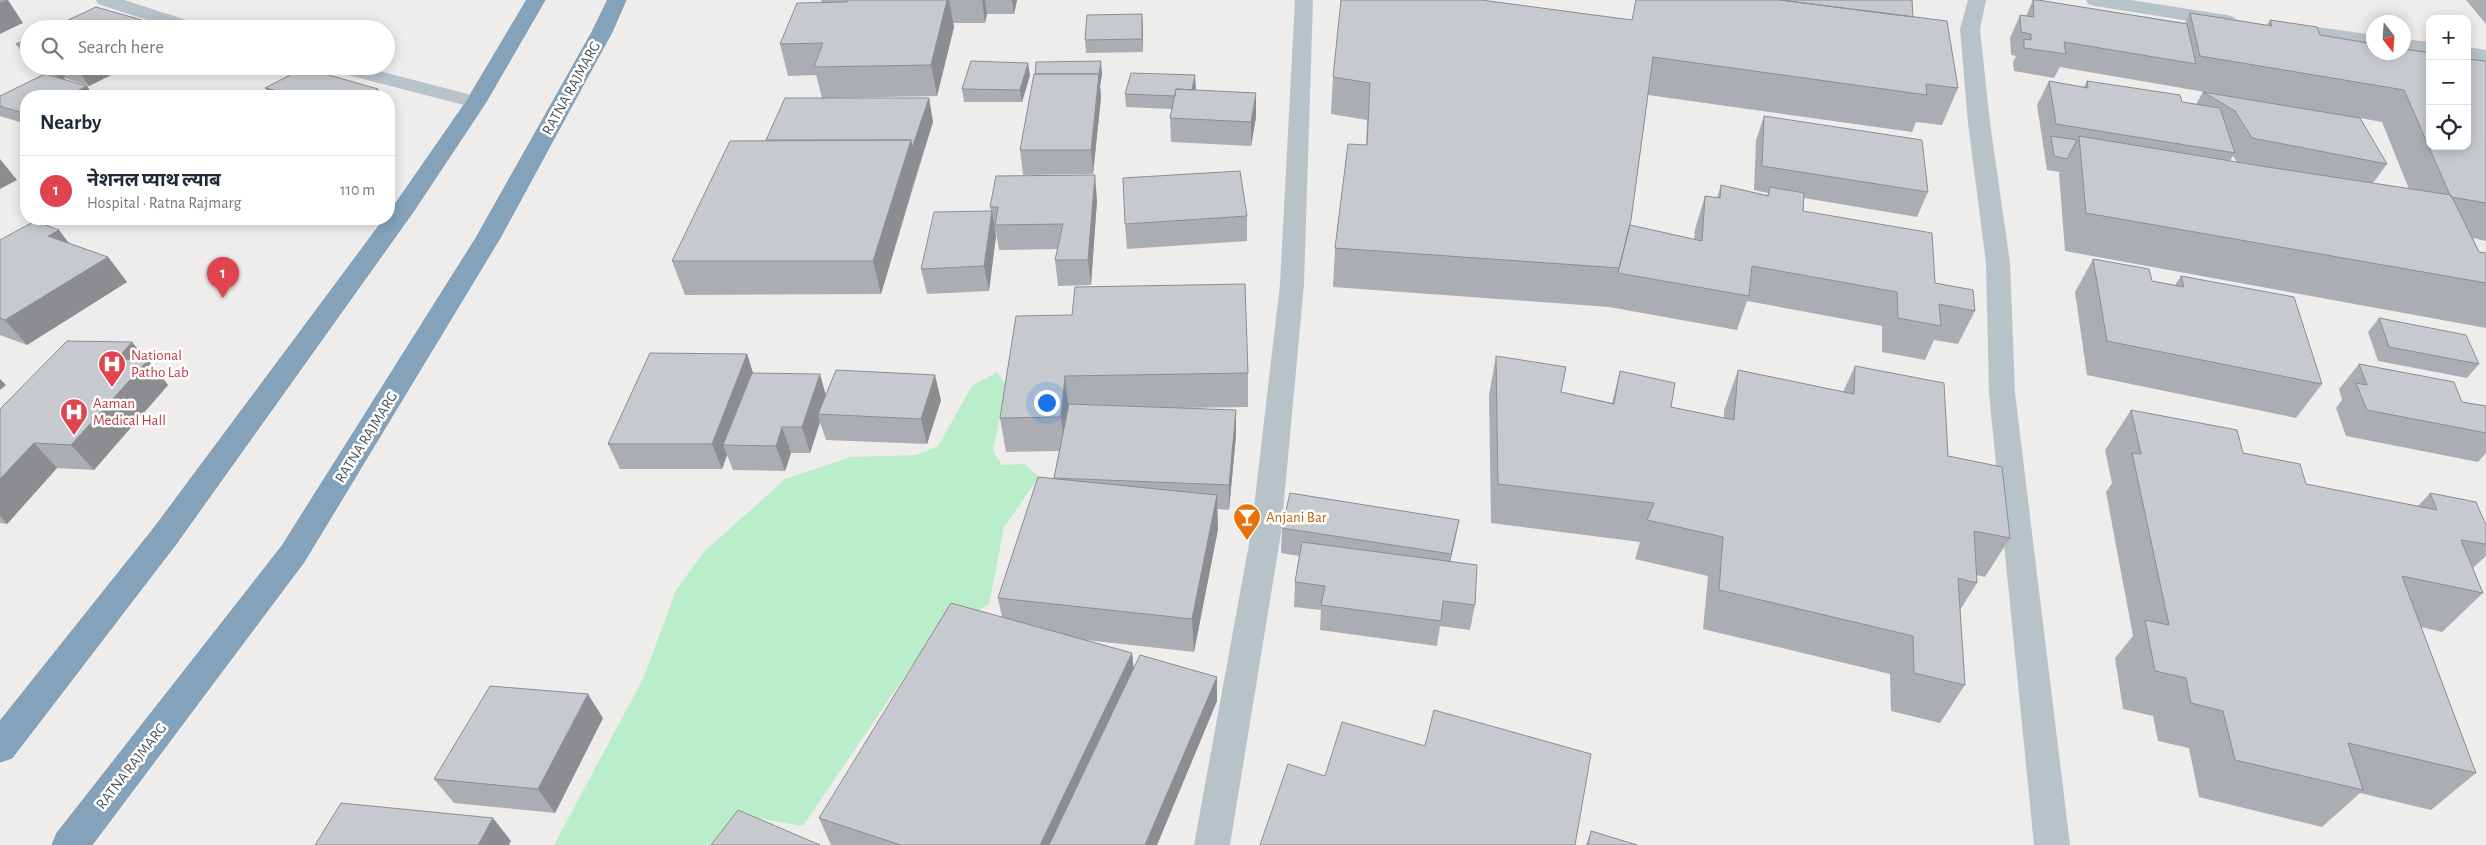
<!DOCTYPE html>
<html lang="en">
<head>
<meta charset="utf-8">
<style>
	body { margin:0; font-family:"Alegreya Sans","Noto Sans Devanagari",sans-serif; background:#f6f6f7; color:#1f2937 }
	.controls { position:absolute; right:15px; top:15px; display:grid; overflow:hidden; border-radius:10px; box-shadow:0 2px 12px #0003 }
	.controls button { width:45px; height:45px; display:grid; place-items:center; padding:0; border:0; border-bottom:1px solid #e0e1e3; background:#fff; color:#1f2937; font:25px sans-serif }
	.compass { position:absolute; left:2366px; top:15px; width:45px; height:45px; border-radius:50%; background:#fff; box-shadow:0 2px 12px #0003; rotate:163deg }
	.you { position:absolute; left:1046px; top:402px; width:18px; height:18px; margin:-12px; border:4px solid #fff; border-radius:50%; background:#1a73e8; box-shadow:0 0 0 8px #1a73e833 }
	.badge { display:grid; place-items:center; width:32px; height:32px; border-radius:50%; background:#1a73e8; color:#fff; font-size:16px; font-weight:700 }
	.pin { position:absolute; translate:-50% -41px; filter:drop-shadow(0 1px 2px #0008) }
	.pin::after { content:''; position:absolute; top:26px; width:18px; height:15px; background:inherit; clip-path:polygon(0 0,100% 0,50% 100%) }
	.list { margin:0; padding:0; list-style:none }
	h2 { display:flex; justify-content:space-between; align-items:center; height:65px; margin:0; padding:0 20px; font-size:21px }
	h2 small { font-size:16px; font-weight:400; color:#747a83 }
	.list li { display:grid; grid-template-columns:32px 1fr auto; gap:15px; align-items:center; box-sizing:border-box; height:70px; padding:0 20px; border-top:1px solid #e0e1e3 }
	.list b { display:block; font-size:19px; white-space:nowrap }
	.list p { margin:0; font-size:16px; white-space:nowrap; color:#747a83 }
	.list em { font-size:16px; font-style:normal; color:#747a83 }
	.icon { flex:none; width:28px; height:28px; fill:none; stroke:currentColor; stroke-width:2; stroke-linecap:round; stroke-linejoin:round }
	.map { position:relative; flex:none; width:2486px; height:845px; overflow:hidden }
	.search { position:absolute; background:#fff; box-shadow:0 2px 12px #0003; left:20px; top:20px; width:375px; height:55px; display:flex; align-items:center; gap:12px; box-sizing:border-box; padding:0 18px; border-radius:28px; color:#747a83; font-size:19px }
	.panel { position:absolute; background:#fff; box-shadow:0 2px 12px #0003; left:20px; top:90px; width:375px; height:135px; border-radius:20px }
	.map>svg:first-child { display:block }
	.green { fill:#baedca }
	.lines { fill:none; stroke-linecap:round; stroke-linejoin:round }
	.highway-casing { stroke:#708ea6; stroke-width:1 }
	.minor { fill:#b8c2c9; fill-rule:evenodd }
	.highway { fill:#84a3bb; fill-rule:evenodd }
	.wall { fill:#aaaeb2; fill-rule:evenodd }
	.shaded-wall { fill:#8b8d91 }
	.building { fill:#c6cacf; stroke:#8b8d91 }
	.labels { text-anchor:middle; stroke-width:5; stroke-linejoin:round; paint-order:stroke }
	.street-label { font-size:15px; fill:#455159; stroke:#fff }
	.health-label { font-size:15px; fill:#be3a42; stroke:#fff; text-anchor:start }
	.food-label { font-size:15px; fill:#c56008; stroke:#fff; text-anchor:start }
</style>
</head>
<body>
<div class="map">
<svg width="2486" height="845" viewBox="0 0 2486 845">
	<rect width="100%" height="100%" fill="#efecec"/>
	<!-- green -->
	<path class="green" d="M997 372 1006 385 993 451 1002 465 1025 464 1039 477 1004 527 989 604 925 646 803 826 750 817 725 845H554L644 677 676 590 704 552 785 479 851 457 917 455 938 446 972 386Z"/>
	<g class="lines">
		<!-- highway casing -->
		<g class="highway-casing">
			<path id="highway" d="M527 0H545L486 102 413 212 176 544 12 758 0 762V721L154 528 384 219H389V213L466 102Z
				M608 0H626L612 32 500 238 304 562 92 845H52L57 833 282 546 476 238 592 32Z"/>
		</g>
		<!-- minor -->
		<path class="minor" d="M96 0H124L202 25 205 29H175L98 4Z
			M1295 0H1313L1304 284 1281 533 1230 845H1194L1251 533 1280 284Z
			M1968 0H1986L1980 29 1990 123 2010 263 2015 393 2070 845H2034L1989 393 1986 263 1968 123 1960 29Z
			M2086 0H2131L2227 15 2234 17 2237 21 2234 25 2227 27 2095 6 2088 4Z
			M2282 22 2374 35V47L2275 32 2272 28 2275 24Z
			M2404 39 2430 42V54L2404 51Z
			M2467 47 2486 50V62L2467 59Z
			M325 66H360L483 98 486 102 483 106 476 108 328 70Z"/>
		<!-- highway -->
		<use href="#highway" class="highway"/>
	</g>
	<!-- wall -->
	<path class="wall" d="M821 0H1017L1014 14H987L985 23H953L951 14 954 27 937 96 830 98H929L933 122 881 294 685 295 672 261 766 140 822 98 816 75 788 76 780 44 822 3Z
		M2033 0H2038L2185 23 2190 13 2267 25 2270 20 2320 35 2486 61V241L2473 238 2479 252 2486 253V328L2065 251 2059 174 2060 172 2047 170 2037 105 2049 81 2084 87 2087 81 2182 102 2196 104 2203 92 2286 106 2060 67 2054 78 2014 71 2013 62 2016 56 2011 55 2010 38 2020 15 2026 16ZM2360 118 2382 122 2409 189 2373 183 2387 164ZM2233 156 2237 162 2230 161Z
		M2466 0H2486V24Z
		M1142 14 1143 52 1086 53 1085 40Z
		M1913 17 1958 88 1942 125 1916 122 1912 132 1648 95 1630 226 1694 239 1695 229 1705 196 1717 198 1721 185 1767 195 1768 193 1754 190 1756 140 1764 116 1928 192 1917 217 1804 198 1803 211 1935 283 1975 311 1958 344 1934 340 1925 360 1882 352V326L1747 301 1737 330 1609 307 1333 287 1335 248 1366 145 1367 120 1331 114 1333 77 1632 20Z
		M29 38V62L16 44Z
		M32 66H129L89 86 65 78 63 79 87 86 93 96H26V124L0 116V96L42 75 38 69 33 68Z
		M1035 74H1102L1100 86 1101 97 1093 174 1023 175 1020 150Z
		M1030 75 1022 102H964L962 89Z
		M265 88 382 96H264H270Z
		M1196 88 1195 90 1256 93V117L1251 146 1171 142 1170 118 1172 109 1126 107 1125 94Z
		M1097 200 1091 285 1058 286 1055 260 1058 249 999 250 996 232H995L996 236 989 291 927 294 921 269 991 211 990 207Z
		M1247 216V241L1127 249 1125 224Z
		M0 240 69 243 108 257 127 282 27 345 0 335Z
		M2093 259 2152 281 2175 285 2181 276 2322 384 2296 418 2087 375 2075 292Z
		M1016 316 1248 373V407L1178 408 1236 410V435L1229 510 1217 509 1218 529 1194 652 1086 640 1132 653 1134 669 1217 677V701L1157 845H831L819 818 1002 617 998 598 1054 478 1059 451 1006 452 1000 418Z
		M2379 318 2479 364 2467 378 2378 361 2368 332Z
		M132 342 145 360H148L168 385 94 470 57 468 7 524 0 523V409Z
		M747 354 753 373 826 394 941 400 927 444 826 440 820 422 810 453H791L785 471 733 470 727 455 722 469H620L608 444Z
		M1496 356 1561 392 1612 403 1620 371 1671 407 1724 418V410L1738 370 1843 392 1855 366 1948 456 2010 538 1985 577 1977 575V583L1960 610 1965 685 1940 723 1891 711 1890 674 1703 629 1708 576 1635 559 1640 542 1491 523 1489 395Z
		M2359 364 2462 402 2486 406V453L2478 462 2346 436 2336 408 2342 400 2339 389Z
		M2131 410 2243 453 2306 484 2418 506 2430 493 2486 525V556L2473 568 2483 593 2442 632 2421 627 2476 773 2431 810 2360 793 2322 827 2199 797 2189 748 2158 741 2153 716 2123 709 2115 658 2133 636 2106 492 2112 483 2105 450Z
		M1459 520 1450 562 1475 605 1470 630 1440 626 1437 646 1320 630 1321 610 1294 607 1295 582 1299 556 1281 553 1282 528Z
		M603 718 555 813 454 803 434 779Z
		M1591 831 1637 845H1586Z"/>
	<!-- shaded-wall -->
	<path class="shaded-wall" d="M8 0 23 23 0 34V3Z
		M947 0H949L954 27 937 96 931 65Z
		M982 0H985L987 14 985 23Z
		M1012 0H1017L1014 14Z
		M1142 14 1143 27V52L1142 39Z
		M152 23 156 29H142Z
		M1101 61 1102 74 1100 86 1101 97 1093 174 1091 150Z
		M1028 63 1030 75 1022 102 1020 90Z
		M50 66H56L65 78 60 81Z
		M76 66H129L89 86Z
		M1195 75 1196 88 1191 109V96Z
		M87 86 93 96H67Z
		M378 89 382 96H367Z
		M1256 93V117L1251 146V122Z
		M929 98 933 122 917 172 912 148Z
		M911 140 917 172 881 294 873 261Z
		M0 159 17 180 0 189Z
		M1095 175 1097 200 1091 285 1088 260Z
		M992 211 996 236 989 291 984 266Z
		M59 230 78 255 48 236Z
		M108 257 127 282 27 345 5 320Z
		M132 342 147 361 148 360 168 385 94 470 71 445 117 359Z
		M747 354 755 379 723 445 727 455 722 469 712 444Z
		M820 374 827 399 818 414 820 422 810 453 802 427Z
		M935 375 941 400 927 444 921 419Z
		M1065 376 1069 410 1065 450 1061 417Z
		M0 379 6 385 0 390Z
		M1236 410V435L1229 510V485Z
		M782 427 791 453 785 471 776 446Z
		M34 443 57 468 7 524 0 516V479Z
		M1217 495 1218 529 1194 652 1192 619Z
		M1459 520 1454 545 1446 579 1451 554Z
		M1132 653 1135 686 1061 845H1040Z
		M1217 677V701L1157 845H1145Z
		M588 694 603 718 555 813 538 789Z
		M493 818 511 841 509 845H478Z"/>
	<!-- building -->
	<path class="building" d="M0 0H7L0 3Z
		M848 0H947L931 65 814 67 823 43 780 44 797 3 847 2Z
		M1341 0H1481L1632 20 1636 0H1780L1947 21 1958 88 1926 84 1927 95 1653 57 1631 220 1619 268 1335 248 1348 144 1367 145 1370 83 1333 77Z
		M1780 0H1912L1913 17Z
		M2033 0H2038L2187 24 2196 64 2064 42 2066 54 2024 48V39L2031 40V34L2021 32 2020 15 2034 17Z
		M96 7 152 23 142 29H49Z
		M2190 13 2272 26 2270 20 2317 27 2320 35 2374 44V52H2404V49L2430 53V146H2467V59L2486 61V203L2451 197 2450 195 2404 90 2200 56Z
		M1142 14V39L1085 40 1087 15Z
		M29 38V48L16 44Z
		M971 61 1028 63 1020 90 962 89Z
		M1101 61 1099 74H1035L1036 62Z
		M304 68 378 89 367 96H299L265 88Z
		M1131 73 1195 75 1192 90 1176 89 1175 96 1125 94Z
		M45 74 87 86 67 96H26V114L0 106V96Z
		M1034 74H1099L1091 150H1020Z
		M2049 81 2088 88 2087 81 2180 95 2182 102 2220 108 2235 153 2056 124Z
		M1176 89 1256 93 1251 122 1170 118Z
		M2203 92 2360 118 2387 164 2252 138 2235 111Z
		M785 98H929L912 148 911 140H766Z
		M1764 116 1922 140 1928 192 1762 166Z
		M2051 136 2077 140 2067 159 2054 156Z
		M2079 136 2261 166 2451 195 2479 252 2486 253V283L2086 213Z
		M911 140 873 261H672L730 141Z
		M1240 171 1247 216 1125 224 1123 178Z
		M1095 175 1088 260H1055L1063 224 995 225 998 207H990L996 176Z
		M1721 185 1768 196 1770 187 1804 193 1803 211 1932 233 1935 283 1973 290 1975 311 1939 304 1941 326 1898 318 1897 292 1752 266 1749 296 1618 273 1630 225 1702 241 1705 196 1720 198Z
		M992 211 984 266 921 269 934 212Z
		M35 221 59 230 48 236 108 257 5 320 0 318V240Z
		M2093 259 2149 269 2152 281 2184 287 2181 276 2294 297 2322 384 2107 341Z
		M1245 284 1248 373 1065 376 1061 417 1000 418 1016 316 1072 315 1075 287Z
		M2379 318 2466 335 2479 364 2389 347Z
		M67 341 132 342 117 359 148 360 71 445 34 443 0 479V409Z
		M650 353 747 354 712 444H608Z
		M1496 356 1566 367 1561 392 1614 404 1620 371 1675 383 1671 407 1734 420 1738 370 1854 394 1855 366 1944 383 1948 456 2002 467 2010 538 1974 531 1977 583 1958 578 1965 685 1914 673 1913 636 1719 590 1723 537 1647 520 1654 503 1498 484Z
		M2359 364 2454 382 2462 402 2486 406V433L2367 410 2356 383 2367 385Z
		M836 370 935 375 921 419 818 414Z
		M752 373 820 374 802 427H782L776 446 723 445Z
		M1069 404 1236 410 1229 485 1054 478Z
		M2131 410 2237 430 2243 453 2300 464 2306 484 2437 510 2430 493 2476 502 2486 525V544L2461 540 2483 593 2402 576 2476 773 2348 743 2363 790 2235 760 2223 711 2191 703 2186 678 2155 671 2145 620 2169 625 2132 453 2141 454Z
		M1038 477 1217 495 1192 619 998 598Z
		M1290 493 1459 520 1451 554 1282 528Z
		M1302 542 1477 565 1475 605 1443 601 1441 621 1321 605 1325 586 1295 582Z
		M951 603 1132 653 1040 845H901L819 818Z
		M1140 655 1217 677 1145 845H1049Z
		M490 686 588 694 538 789 434 779Z
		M1434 710 1591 754 1575 845H1260L1288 764 1325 776 1342 722 1425 746Z
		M341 803 493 818 478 845H315Z
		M738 810 820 845H711Z
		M1591 831 1637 845H1588Z"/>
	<!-- icons -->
	<defs>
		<g id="hospital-pin" transform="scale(1.4375)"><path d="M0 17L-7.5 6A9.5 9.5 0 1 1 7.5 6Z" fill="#e0444e" stroke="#fff"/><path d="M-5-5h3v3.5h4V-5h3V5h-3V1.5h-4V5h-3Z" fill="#fff"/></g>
		<g id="bar-pin" transform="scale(1.4375)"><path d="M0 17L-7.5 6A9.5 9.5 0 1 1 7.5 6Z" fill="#e8710a" stroke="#fff"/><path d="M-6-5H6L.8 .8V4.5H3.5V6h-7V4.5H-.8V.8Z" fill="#fff"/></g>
	</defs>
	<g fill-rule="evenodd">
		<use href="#hospital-pin" x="112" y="364"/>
		<use href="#hospital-pin" x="74" y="412"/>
		<use href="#bar-pin" x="1247" y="517"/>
	</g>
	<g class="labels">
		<!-- street labels -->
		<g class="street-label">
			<text transform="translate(571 88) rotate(-61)" y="5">RATNA RAJMARG</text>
			<text transform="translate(366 437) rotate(-58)" y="5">RATNA RAJMARG</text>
			<text transform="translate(131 766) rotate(-52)" y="5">RATNA RAJMARG</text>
		</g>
		<!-- health labels -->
		<g class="health-label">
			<text x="131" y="360">National<tspan x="131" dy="17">Patho Lab</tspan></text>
			<text x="93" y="408">Aaman<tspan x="93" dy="17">Medical Hall</tspan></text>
		</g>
		<!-- food labels -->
		<g class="food-label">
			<text x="1266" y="522">Anjani Bar</text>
		</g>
	</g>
</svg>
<div class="controls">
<button>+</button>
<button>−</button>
<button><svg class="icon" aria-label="locate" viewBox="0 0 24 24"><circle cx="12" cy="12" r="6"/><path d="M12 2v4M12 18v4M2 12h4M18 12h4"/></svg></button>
</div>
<svg class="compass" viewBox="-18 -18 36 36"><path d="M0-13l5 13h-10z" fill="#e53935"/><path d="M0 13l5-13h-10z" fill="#747a83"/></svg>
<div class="you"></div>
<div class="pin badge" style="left:223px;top:298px;background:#e0444e">1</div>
<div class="search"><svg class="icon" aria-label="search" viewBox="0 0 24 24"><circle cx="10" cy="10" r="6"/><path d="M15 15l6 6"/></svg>Search here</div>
<section class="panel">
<h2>Nearby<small></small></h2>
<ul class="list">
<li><span class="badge" style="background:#e0444e">1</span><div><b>नेशनल प्याथ ल्याब</b><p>Hospital · Ratna Rajmarg</p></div><em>110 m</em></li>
</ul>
</section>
</div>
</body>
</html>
